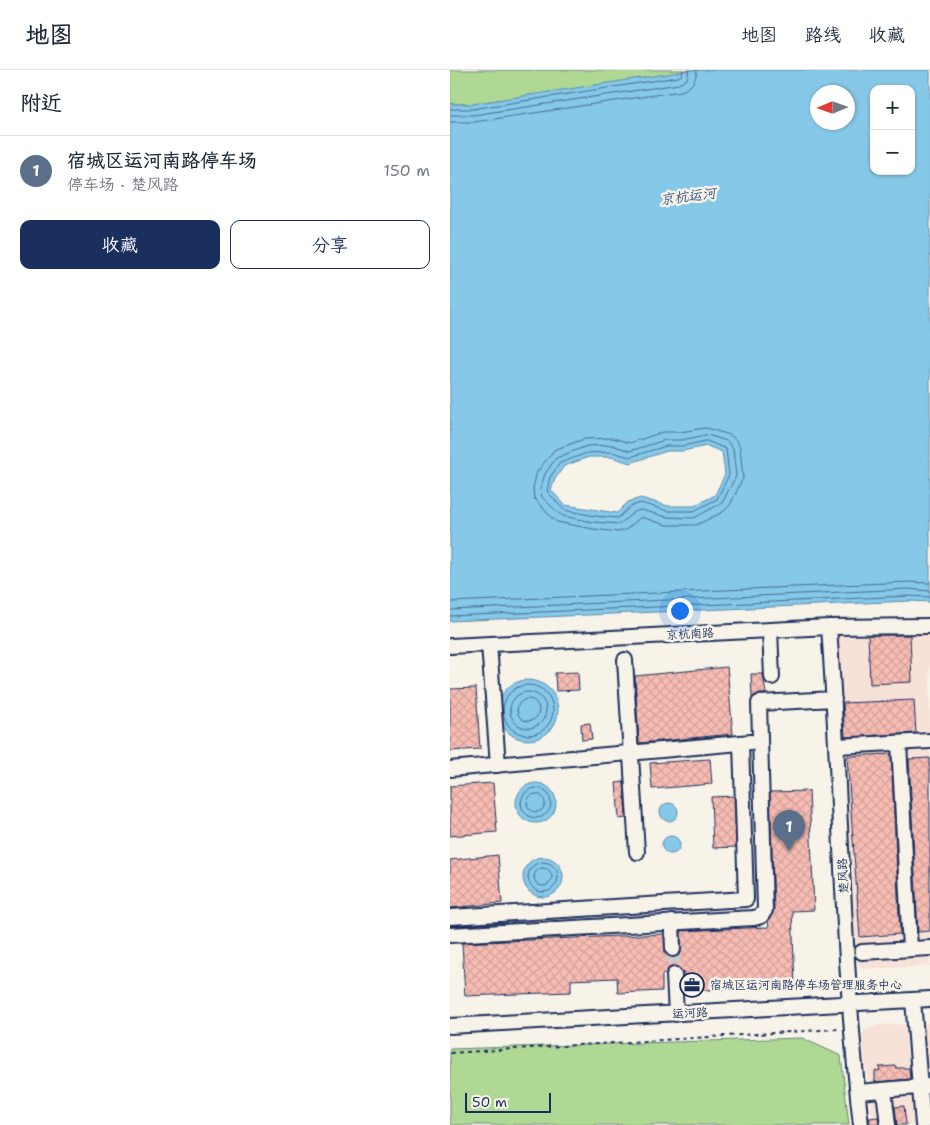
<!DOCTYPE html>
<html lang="zh">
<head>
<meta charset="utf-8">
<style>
	body { margin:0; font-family:"Shantell Sans","LXGW WenKai TC",sans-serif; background:#f6f6f7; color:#1f2937 }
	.controls { position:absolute; right:15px; top:15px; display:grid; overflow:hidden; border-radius:10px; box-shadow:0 1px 4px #0004 }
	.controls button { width:45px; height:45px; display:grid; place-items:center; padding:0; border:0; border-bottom:1px solid #e0e1e3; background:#fff; color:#1f2937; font:25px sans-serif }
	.compass { position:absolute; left:360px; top:15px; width:45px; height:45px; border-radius:50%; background:#fff; box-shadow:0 1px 4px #0004; rotate:268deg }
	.scale { position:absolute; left:15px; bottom:12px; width:86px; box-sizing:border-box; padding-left:5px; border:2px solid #1b2f5e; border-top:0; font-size:14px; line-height:18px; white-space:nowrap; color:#1b2f5e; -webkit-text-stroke:4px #f7f3e8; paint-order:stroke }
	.you { position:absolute; left:229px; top:540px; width:18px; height:18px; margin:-12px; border:4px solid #fff; border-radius:50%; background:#1a73e8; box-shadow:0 0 0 8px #1a73e833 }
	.badge { display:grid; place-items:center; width:32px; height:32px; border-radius:50%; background:#1b2f5e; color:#fff; font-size:16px; font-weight:700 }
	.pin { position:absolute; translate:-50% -41px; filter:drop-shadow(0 1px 2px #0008) }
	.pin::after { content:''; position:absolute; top:26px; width:18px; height:15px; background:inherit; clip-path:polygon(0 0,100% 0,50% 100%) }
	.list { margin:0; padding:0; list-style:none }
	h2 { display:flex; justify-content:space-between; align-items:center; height:65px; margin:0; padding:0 20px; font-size:21px }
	h2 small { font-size:16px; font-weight:400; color:#747a83 }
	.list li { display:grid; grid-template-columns:32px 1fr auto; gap:15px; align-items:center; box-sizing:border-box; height:70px; padding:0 20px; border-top:1px solid #e0e1e3 }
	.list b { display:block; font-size:19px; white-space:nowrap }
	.list p { margin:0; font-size:16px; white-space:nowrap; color:#747a83 }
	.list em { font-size:16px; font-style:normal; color:#747a83 }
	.actions { display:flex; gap:10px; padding:15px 20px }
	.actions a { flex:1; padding:11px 0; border:1px solid #1b2f5e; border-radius:10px; text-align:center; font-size:18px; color:#1b2f5e }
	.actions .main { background:#1b2f5e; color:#fff }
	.map { position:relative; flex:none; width:480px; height:1055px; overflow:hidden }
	header { display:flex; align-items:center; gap:30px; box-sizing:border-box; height:70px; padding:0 25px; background:#fff; border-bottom:1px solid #e0e1e3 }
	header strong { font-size:24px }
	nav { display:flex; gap:28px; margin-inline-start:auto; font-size:18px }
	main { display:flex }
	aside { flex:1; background:#fff }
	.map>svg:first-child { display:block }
	.built { fill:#f7e2d8 }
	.green { fill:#afd894; stroke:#658479 }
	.water { fill:#86c8e7; stroke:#5b8bb0; fill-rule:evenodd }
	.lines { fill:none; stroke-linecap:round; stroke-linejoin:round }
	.shore { stroke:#466c95; stroke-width:1 }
	.building { fill:url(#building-cross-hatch); stroke:#1b2f5e }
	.minor-tunnel { stroke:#cbcccc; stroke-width:14; stroke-dasharray:14 7; stroke-linecap:butt }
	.minor-casing { stroke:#1b2f5e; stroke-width:18 }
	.path { stroke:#1b2f5e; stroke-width:2; stroke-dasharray:4 4; stroke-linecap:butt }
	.minor { stroke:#f7f3e8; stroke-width:14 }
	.labels { text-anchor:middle; stroke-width:5; stroke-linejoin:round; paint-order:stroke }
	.street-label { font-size:12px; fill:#1b2f5e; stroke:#f7f3e8 }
	.poi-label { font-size:12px; fill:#1b2f5e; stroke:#f7f3e8; text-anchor:start }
	.water-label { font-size:14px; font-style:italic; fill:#365580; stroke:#f7f3e8 }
</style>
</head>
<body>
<header>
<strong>地图</strong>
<nav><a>地图</a><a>路线</a><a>收藏</a></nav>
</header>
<main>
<aside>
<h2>附近<small></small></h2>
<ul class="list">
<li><span class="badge" style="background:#5c6f8a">1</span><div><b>宿城区运河南路停车场</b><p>停车场 · 楚风路</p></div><em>150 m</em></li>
</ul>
<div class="actions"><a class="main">收藏</a><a>分享</a></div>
</aside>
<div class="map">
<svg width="480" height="1055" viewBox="0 0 480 1055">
	<defs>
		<pattern id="building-cross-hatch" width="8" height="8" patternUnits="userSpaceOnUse" patternTransform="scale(1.25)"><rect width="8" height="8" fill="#f7bcb2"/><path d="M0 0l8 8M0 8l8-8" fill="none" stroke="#d3a29c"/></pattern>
	</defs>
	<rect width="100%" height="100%" fill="#f7f3e8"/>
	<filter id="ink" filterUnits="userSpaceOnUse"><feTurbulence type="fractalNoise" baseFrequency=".02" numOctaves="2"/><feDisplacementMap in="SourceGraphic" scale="10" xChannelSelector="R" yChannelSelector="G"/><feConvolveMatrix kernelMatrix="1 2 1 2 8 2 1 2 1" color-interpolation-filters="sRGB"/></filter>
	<g filter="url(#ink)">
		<!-- built -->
		<path class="built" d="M480 559V896L414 899 410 897 405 886 385 561Z
			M480 953V1055H423L412 966 414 960 430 955Z"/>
		<!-- green -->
		<path class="green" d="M0 0H259L21 34H0Z
			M352 968 391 986 399 1055H0V979Z"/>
		<!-- water -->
		<path class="water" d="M243 0H480V532L460 531 0 551V34H21ZM424 19H461V101H424ZM398 22V52H368V22ZM257 376 272 382 275 404 265 425 244 436H218L191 428 178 432 167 443 115 435 101 420 105 409 114 396 139 387H161L180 393 217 381H232Z
			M48 640a30 30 0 1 1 60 0a30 30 0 1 1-60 0Z
			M66 733a20 20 0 1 1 40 0a20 20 0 1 1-40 0Z
			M210 742a9 9 0 1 1 18 0a9 9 0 1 1-18 0Z
			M212 775a9 9 0 1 1 18 0a9 9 0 1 1-18 0Z
			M73 807a20 20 0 1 1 40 0a20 20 0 1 1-40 0Z"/>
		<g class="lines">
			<!-- shore -->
			<path class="shore" d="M0 39H22L228 7 232 5 233 0
				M0 45H23L229 14 237 9 239 0
				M0 52H24L231 21C241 18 246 11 247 0
				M256 358 280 365 286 370 290 377 293 408 280 435 273 442 246 455H216L191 447 177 459 168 462 143 459 107 452 101 447 84 428 83 418 87 402 104 380 134 369 163 368 180 373 213 362H230Z
				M257 365 277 371 283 379 286 406 272 433 244 448 217 447 191 440 184 442 170 454 143 452 113 446 107 442 92 427 90 420 95 404 106 388 137 376 162 375 180 381 215 370H231Z
				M257 371 276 379 279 405 267 429 244 441H218L191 433 181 436 168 448 145 446 114 440 97 421 100 407 110 393 137 383 162 382 180 387 216 376H232Z
				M0 532 459 512 480 513
				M0 540 459 519 480 521
				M0 546 459 526 480 527
				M53 640a25 25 0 1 1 50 0a25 25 0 1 1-50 0Z
				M60 640a18 18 0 1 1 36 0a18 18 0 1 1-36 0Z
				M67 640a11 11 0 1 1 22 0a11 11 0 1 1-22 0Z
				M71 733a15 15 0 1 1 30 0a15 15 0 1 1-30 0Z
				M77 733a9 9 0 1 1 18 0a9 9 0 1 1-18 0Z
				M78 807a15 15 0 1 1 30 0a15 15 0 1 1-30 0Z
				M84 807a9 9 0 1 1 18 0a9 9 0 1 1-18 0Z"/>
		</g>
		<!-- building -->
		<path class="building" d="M418 565H460L462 612 420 614Z
			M277 597 283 664 189 673 185 606Z
			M128 602 129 620 106 621 105 603Z
			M301 604H313L316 624H308L302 628Z
			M26 618 30 679 0 681V619Z
			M464 630 466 663 395 667 393 633Z
			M140 653 142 669 132 670 131 654Z
			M441 684 450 864 410 867 397 686Z
			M480 688V861L468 862 459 689Z
			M260 689 262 714 202 719 200 693Z
			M174 712 176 748 169 749 166 713Z
			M43 713 47 762 0 766V716Z
			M359 721 364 840 342 841 345 916 235 921 234 903H232L228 897 224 896 219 898 216 904H212V921L168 923 167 908 121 910V922L15 926 12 873 214 864 215 883 219 887 224 888 231 883V861L319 857 318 851 324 840 320 722Z
			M284 726 286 777 263 778 261 727Z
			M48 785 52 833 0 838V790Z
			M446 996V998H459L460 1009 425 1012V1001L430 1000 429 997Z
			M454 1036 456 1055H447L445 1037Z
			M428 1047 429 1055H420L419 1048Z"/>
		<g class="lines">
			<!-- minor-tunnel -->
			<path class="minor-tunnel" d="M223 879 224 905"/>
			<!-- minor casing -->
			<g class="minor-casing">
				<path id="minor" d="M379 557C391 723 392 890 411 1055
					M320 560 322 607
					M39 574 48 695
					M0 576 379 557 480 556
					M175 590 187 782
					M449 673 460 879
					M387 676 480 671
					M0 699 301 672
					M0 847 296 829 291 673
					M222 852 223 879
					M0 865 304 848 311 846 315 840 309 633 384 629
					M412 882 480 878
					M224 905 226 944
					M463 930 473 1055
					M0 956 480 929
					M434 1020 438 1055
					M408 1022 480 1016"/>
			</g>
			<!-- path -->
			<path class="path" d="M0 983 389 959"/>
			<!-- minor -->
			<use href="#minor" class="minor"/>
		</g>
	</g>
	<!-- icons -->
	<defs>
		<g id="office-ring" transform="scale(1.25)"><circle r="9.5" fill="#f7f3e8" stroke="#1b2f5e" stroke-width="1.5"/><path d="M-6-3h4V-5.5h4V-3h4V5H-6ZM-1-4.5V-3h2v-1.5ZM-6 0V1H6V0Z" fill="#1b2f5e"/></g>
	</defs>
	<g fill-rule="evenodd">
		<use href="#office-ring" x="242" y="915"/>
	</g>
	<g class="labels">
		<!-- street labels -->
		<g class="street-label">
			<text transform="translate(240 564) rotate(-3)" y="4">京杭南路</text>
			<text transform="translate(393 806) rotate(-93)" y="4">楚风路</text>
			<text transform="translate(240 943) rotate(-3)" y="4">运河路</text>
		</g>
		<!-- poi labels -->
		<g class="poi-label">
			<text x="260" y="919">宿城区运河南路停车场管理服务中心</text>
		</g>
		<!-- water labels -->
		<g class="water-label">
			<text transform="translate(238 126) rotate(-7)" y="5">京杭运河</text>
		</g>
	</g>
</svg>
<div class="controls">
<button>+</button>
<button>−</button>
</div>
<svg class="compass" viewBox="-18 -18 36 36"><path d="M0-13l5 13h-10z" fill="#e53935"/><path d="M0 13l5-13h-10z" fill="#747a83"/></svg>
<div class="scale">50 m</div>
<div class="you"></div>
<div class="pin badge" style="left:339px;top:781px;background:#5c6f8a">1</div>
</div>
</main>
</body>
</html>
